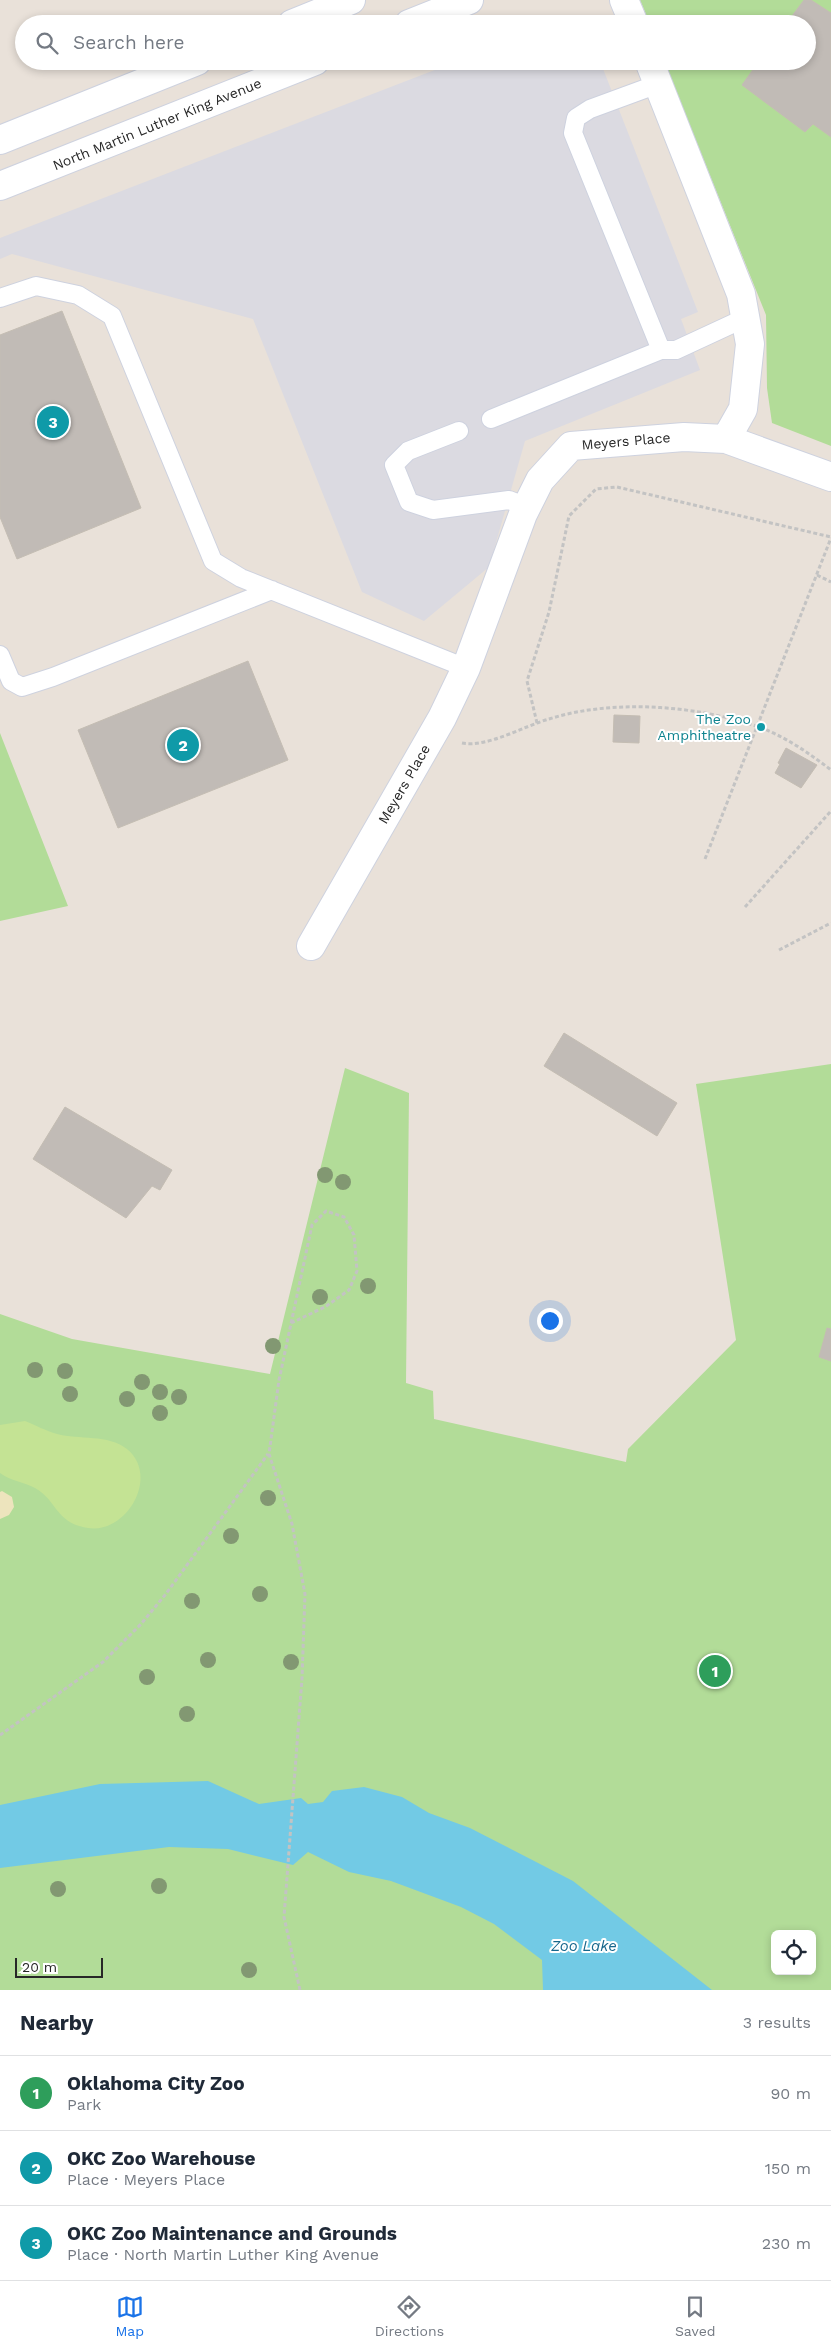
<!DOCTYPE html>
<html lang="en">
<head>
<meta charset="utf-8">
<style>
	body { margin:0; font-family:"Work Sans",sans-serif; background:#f6f6f7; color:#1f2937 }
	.controls { position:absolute; right:15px; bottom:15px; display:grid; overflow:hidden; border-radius:8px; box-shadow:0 2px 8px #0003 }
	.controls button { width:45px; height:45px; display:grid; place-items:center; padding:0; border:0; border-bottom:1px solid #e0e1e3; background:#fff; color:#1f2937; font:25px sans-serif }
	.scale { position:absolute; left:15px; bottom:12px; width:88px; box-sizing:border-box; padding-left:5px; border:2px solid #272727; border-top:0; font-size:14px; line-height:18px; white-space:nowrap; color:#272727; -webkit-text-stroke:4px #fff; paint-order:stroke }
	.you { position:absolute; left:549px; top:1320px; width:18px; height:18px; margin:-12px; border:4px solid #fff; border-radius:50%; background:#1a73e8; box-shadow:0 0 0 8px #1a73e833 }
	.badge { display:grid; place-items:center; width:32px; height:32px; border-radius:50%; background:#1a73e8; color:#fff; font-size:16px; font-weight:700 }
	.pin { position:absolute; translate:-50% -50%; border:2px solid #fff; box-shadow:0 1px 5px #0006 }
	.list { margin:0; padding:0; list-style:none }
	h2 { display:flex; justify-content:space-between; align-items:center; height:65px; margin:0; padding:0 20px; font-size:21px }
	h2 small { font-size:16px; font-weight:400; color:#747a83 }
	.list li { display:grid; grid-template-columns:32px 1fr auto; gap:15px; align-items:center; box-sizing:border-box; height:75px; padding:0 20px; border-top:1px solid #e0e1e3 }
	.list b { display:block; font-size:19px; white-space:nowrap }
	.list p { margin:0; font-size:16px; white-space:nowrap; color:#747a83 }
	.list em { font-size:16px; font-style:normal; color:#747a83 }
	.icon { flex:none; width:28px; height:28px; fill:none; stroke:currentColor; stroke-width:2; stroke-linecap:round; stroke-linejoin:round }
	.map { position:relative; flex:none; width:831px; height:1990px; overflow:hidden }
	.search { position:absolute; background:#fff; box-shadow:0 2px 8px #0003; left:15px; right:15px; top:15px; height:55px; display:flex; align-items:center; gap:12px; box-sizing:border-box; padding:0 18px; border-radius:28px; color:#747a83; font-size:19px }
	.sheet { height:290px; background:#fff }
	nav { display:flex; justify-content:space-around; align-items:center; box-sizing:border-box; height:70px; border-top:1px solid #e0e1e3; background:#fff; font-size:14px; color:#747a83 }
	nav a { display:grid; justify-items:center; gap:2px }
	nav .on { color:#1a73e8 }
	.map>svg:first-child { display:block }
	.industrial { fill:#dbdae1 }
	.green { fill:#b2dc98; fill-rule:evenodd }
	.sand { fill:#ede4bd }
	.pitch { fill:#c4e394 }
	.water { fill:#72cae5 }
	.building { fill:#c1bbb6; stroke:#c4bdb3 }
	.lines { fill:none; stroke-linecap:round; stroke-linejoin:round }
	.lane-casing { stroke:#ced2df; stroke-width:20 }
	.street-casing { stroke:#ced2df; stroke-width:30 }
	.secondary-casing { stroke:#ced2df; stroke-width:30 }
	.path { stroke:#c3c3c3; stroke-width:3; stroke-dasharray:4 2.5; stroke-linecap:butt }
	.lane { stroke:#fff; stroke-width:18 }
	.street { stroke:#fff; stroke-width:28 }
	.secondary { stroke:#fff; stroke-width:28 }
	.tree { fill:#829872 }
	.culture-dot { fill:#0f9aa8; stroke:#fff; stroke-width:2 }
	.labels { text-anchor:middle; stroke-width:4; stroke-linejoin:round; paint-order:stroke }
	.street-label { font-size:14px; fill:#272727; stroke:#fff }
	.culture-label { font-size:14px; fill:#0d838f; stroke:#fff; text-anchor:end }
	.water-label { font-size:15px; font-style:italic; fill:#16678c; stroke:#fff }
</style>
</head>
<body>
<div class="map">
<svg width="831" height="1990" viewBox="0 0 831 1990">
	<rect width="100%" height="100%" fill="#e9e1d9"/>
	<!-- industrial -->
	<path class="industrial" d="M458 61H600L698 312 681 319 700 370 525 441 489 567 424 621 362 592 253 319 12 254 0 259V238Z"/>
	<!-- green -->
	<path class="green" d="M640 0H831V446L772 423 767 388 766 315 664 61H807V24H650Z
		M0 733 68 906 0 921Z
		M831 1064V1990H0V1314L72 1339 270 1374 345 1068 409 1093 406 1383 433 1391 434 1419 626 1462 628 1449 736 1340 696 1084ZM775 1934H812V1971H775Z"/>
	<!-- sand -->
	<path class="sand" d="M2 1491 12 1497 14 1507 9 1515 0 1519V1492Z"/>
	<!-- pitch -->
	<path class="pitch" d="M25 1421C35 1425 46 1431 57 1434 79 1440 108 1434 127 1449 160 1476 127 1534 88 1528 55 1523 58 1501 35 1488 24 1482 11 1481 0 1473V1425Z"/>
	<!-- water -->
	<path class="water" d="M208 1781 259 1804 301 1798 308 1804 323 1802 332 1791 364 1787 402 1797 429 1813 470 1828 573 1881 712 1990H543L542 1960 494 1924 461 1907 391 1881 349 1872 308 1852 293 1865 228 1849 169 1847 0 1868V1805L100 1784Z"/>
	<!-- building -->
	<path class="building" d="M804 0H811L831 13V137L813 124 805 132 742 85 759 61H807V24H786Z
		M62 311 141 508 17 559 0 517V335Z
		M248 661 288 760 118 828 78 730Z
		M614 715 640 716 639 743 613 742Z
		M786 748 817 765 801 788 775 773 780 764 778 763Z
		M564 1033 677 1103 657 1136 544 1066Z
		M65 1107 172 1170 160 1190 152 1186 126 1218 33 1159Z
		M827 1328 831 1329V1361L819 1357Z"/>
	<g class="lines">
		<!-- lane casing -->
		<g class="lane-casing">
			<path id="lane" d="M658 84 590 109 576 118 573 133 661 350H676L745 318
				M0 298 36 286 78 295 112 316 213 561 241 578 466 668
				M491 419 661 350
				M459 431 408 451 394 465 409 502 433 510 509 500 527 507
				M0 655 11 681 22 687 53 677 272 590"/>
		</g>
		<!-- street casing -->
		<g class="street-casing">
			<path id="street" d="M624 0 634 24
				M726 439 831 477
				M311 946 442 718 466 668 523 514 540 480 571 446 684 437 726 439 743 409 750 344 741 294 649 61"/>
		</g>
		<!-- secondary casing -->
		<g class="secondary-casing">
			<path id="secondary" d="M292 24 351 0
				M409 24 469 0
				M0 140 197 61
				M0 186 315 61"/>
		</g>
		<!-- path -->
		<path class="path" d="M817 575 831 582
			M537 723 527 681 549 612 569 516 596 489 617 487 831 537
			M462 743C487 748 524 726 549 719 612 699 693 705 756 726 783 735 809 753 831 770
			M705 859 831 538
			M745 907 831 811
			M779 950 831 923
			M291 1323 325 1307 349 1290 357 1271 354 1235 344 1217 326 1211 312 1225 279 1380 269 1454 292 1524 305 1594 302 1678 284 1917 300 1990
			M0 1735 103 1662 141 1624 165 1595 268 1454"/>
		<!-- lane -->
		<use href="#lane" class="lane"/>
		<!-- street -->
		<use href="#street" class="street"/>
		<!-- secondary -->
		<use href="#secondary" class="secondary"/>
	</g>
	<!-- trees -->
	<g class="tree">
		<circle cx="325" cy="1175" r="8"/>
		<circle cx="343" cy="1182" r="8"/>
		<circle cx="368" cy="1286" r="8"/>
		<circle cx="320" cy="1297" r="8"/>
		<circle cx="273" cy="1346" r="8"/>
		<circle cx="35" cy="1370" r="8"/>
		<circle cx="65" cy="1371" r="8"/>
		<circle cx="142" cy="1382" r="8"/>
		<circle cx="160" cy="1392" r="8"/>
		<circle cx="70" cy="1394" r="8"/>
		<circle cx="179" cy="1397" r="8"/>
		<circle cx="127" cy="1399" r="8"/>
		<circle cx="160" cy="1413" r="8"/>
		<circle cx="268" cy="1498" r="8"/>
		<circle cx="231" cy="1536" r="8"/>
		<circle cx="260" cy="1594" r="8"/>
		<circle cx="192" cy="1601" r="8"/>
		<circle cx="208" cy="1660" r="8"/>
		<circle cx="291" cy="1662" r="8"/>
		<circle cx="147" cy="1677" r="8"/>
		<circle cx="187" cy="1714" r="8"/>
		<circle cx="159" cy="1886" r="8"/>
		<circle cx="58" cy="1889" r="8"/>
		<circle cx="249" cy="1970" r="8"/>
	</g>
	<!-- markers -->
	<circle class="culture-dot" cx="761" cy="727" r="5"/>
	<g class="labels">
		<!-- street labels -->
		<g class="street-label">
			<text transform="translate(157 124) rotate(-22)" y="5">North Martin Luther King Avenue</text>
			<text transform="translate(626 441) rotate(-5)" y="5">Meyers Place</text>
			<text transform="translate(404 784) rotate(-60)" y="5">Meyers Place</text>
		</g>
		<!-- culture labels -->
		<g class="culture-label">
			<text x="751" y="724">The Zoo<tspan x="751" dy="16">Amphitheatre</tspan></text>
		</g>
		<!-- water labels -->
		<g class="water-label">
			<text x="584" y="1951">Zoo Lake</text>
		</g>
	</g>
</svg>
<div class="controls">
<button><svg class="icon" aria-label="locate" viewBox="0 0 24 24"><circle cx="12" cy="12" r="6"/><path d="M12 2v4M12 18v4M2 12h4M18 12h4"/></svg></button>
</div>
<div class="scale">20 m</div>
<div class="you"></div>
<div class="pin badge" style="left:715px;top:1671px;background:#2e9e5b">1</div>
<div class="pin badge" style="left:183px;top:745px;background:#0f9aa8">2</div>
<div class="pin badge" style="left:53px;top:422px;background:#0f9aa8">3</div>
<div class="search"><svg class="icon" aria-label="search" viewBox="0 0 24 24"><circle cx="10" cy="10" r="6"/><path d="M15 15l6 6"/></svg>Search here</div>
</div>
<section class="sheet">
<h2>Nearby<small>3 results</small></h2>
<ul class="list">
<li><span class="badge" style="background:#2e9e5b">1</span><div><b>Oklahoma City Zoo</b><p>Park</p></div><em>90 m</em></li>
<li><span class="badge" style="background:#0f9aa8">2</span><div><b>OKC Zoo Warehouse</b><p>Place · Meyers Place</p></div><em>150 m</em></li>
<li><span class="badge" style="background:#0f9aa8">3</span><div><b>OKC Zoo Maintenance and Grounds</b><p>Place · North Martin Luther King Avenue</p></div><em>230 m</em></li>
</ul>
</section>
<nav>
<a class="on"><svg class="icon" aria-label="map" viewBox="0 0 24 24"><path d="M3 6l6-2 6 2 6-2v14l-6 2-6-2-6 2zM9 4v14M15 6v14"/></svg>Map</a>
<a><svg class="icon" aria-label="directions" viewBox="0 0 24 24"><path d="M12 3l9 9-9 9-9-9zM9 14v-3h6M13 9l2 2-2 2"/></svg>Directions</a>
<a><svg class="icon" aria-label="saved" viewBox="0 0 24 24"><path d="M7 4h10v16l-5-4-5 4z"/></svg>Saved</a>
</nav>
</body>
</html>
